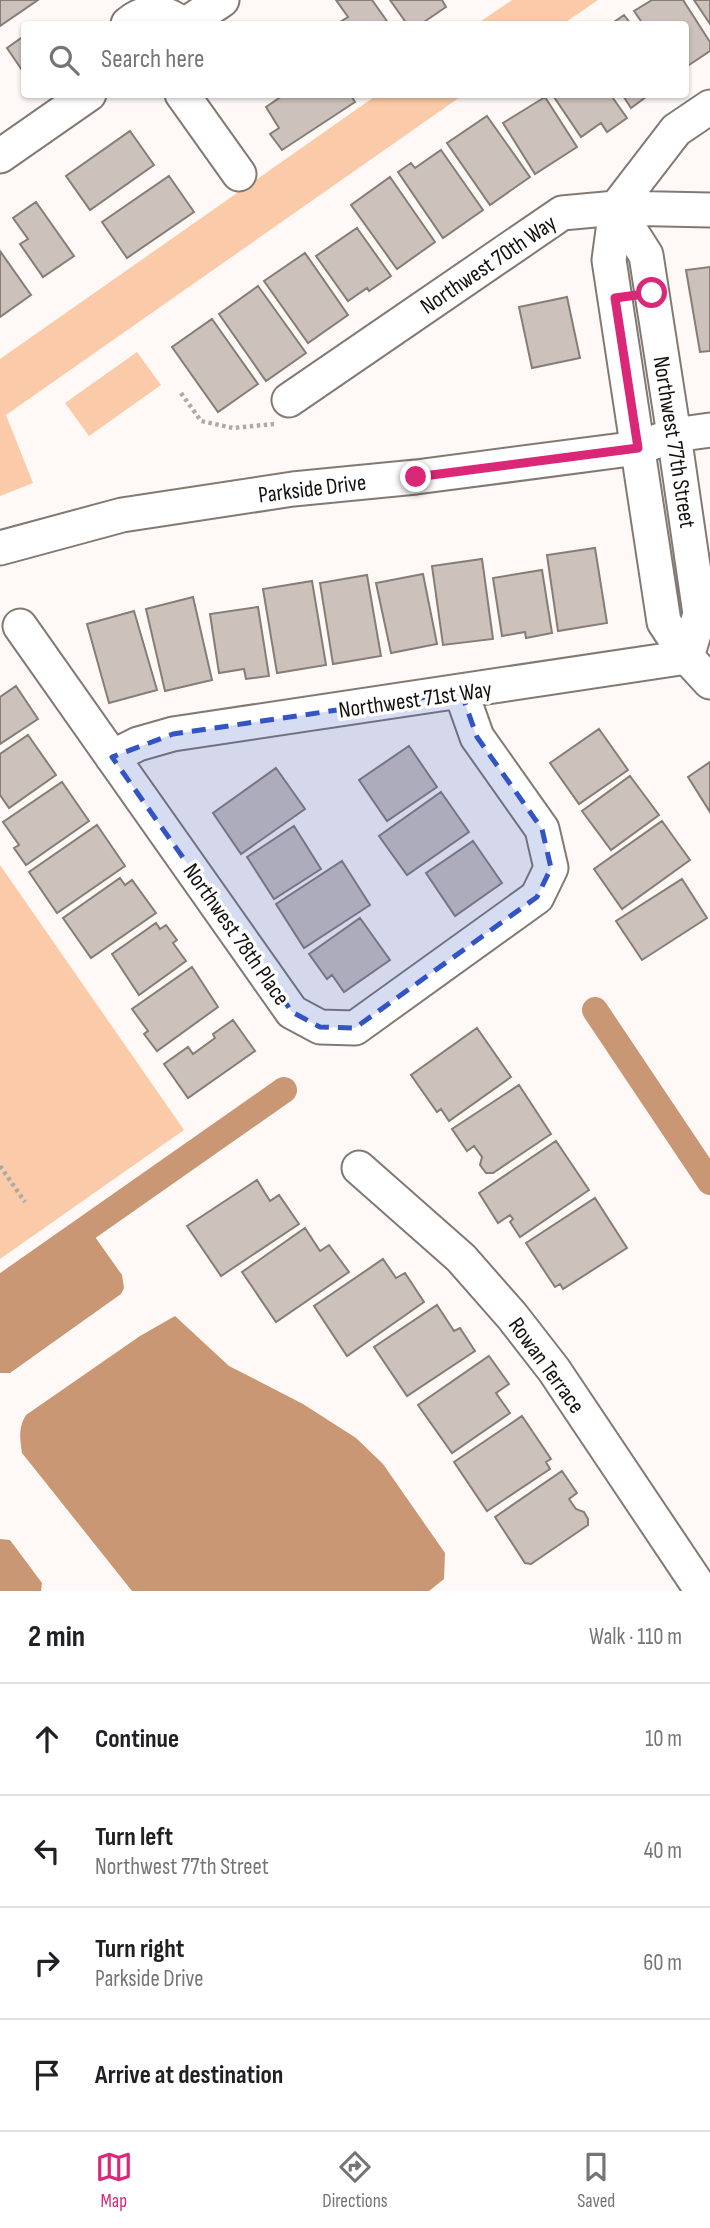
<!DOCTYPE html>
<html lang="en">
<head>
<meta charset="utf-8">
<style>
	body { margin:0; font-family:"Sofia Sans Condensed",sans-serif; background:#f6f6f6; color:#202124 }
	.stop { position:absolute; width:21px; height:21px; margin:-16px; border:5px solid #db2777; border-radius:50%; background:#fff }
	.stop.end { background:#db2777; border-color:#fff; box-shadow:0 2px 7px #0008 }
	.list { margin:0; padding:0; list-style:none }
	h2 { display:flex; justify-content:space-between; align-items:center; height:91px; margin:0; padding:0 28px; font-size:30px }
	h2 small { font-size:23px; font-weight:400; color:#757577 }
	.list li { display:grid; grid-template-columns:46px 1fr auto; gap:21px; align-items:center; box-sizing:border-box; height:112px; padding:0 28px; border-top:2px solid #e0e0e0 }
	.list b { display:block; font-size:26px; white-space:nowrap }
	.list p { margin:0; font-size:23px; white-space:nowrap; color:#757577 }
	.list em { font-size:23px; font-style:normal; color:#757577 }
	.icon { flex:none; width:38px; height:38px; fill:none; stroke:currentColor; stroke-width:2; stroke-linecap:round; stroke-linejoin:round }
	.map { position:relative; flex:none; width:710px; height:1591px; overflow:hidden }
	.search { position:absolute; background:#fff; box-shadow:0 2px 5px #0004; left:21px; right:21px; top:21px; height:77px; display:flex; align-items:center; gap:18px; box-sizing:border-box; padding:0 24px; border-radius:7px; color:#757577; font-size:26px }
	.sheet { height:539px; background:#fff }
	nav { display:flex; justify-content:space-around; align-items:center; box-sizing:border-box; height:98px; border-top:2px solid #e0e0e0; background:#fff; font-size:19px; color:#757577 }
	nav a { display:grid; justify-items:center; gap:4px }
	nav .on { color:#db2777 }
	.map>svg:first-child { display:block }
	.green { fill:#fbcba9 }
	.water { fill:#c99773 }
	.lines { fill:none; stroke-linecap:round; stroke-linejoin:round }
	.canal { stroke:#c99773; stroke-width:26 }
	.building { fill:#ccc2bb; stroke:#867d76; stroke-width:2 }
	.minor-casing { stroke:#827973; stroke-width:37 }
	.path { stroke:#afaaa7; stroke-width:4.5; stroke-dasharray:3.5 3.5; stroke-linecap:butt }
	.minor { stroke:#fff; stroke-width:33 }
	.route { stroke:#db2777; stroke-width:9 }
	.marked { fill:#3354c5; fill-opacity:0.2; stroke:#3354c5; stroke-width:5; stroke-dasharray:14 9; stroke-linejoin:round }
	.labels { text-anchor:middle; stroke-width:7; stroke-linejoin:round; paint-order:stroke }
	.street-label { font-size:23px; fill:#14110e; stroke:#fff }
</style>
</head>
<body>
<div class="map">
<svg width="710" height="1591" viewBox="0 0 710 1591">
	<rect width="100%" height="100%" fill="#fef9f6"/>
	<!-- green -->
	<path class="green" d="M512 0H598L563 24H477Z
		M377 95H463L6 415 33 483 0 496V359Z
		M137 352 161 385 89 436 65 403Z
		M0 865 184 1130 0 1259Z"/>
	<!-- water -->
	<path class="water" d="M88 1227 122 1275 124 1288 121 1294 10 1373H0V1289Z
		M175 1316 229 1366 303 1404 356 1438 383 1464 445 1553 444 1579 429 1591H132L22 1453C20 1439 18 1428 26 1415L140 1336Z
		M0 1539 10 1540 42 1583 41 1591H0Z"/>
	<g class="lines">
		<!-- canal -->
		<path class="canal" d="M595 1010 710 1182
			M0 1289 284 1090"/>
	</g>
	<!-- building -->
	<path class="building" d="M0 0H38L0 26Z
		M336 0H372L389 24H342L340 22 348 17Z
		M390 0H442L446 7 421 24H407Z
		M652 0H683L710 42V51L686 67V24H643L634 11Z
		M694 0H710V24Z
		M624 15 631 24H611Z
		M24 36V73L7 48Z
		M285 94H350L355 102 282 150 270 134 279 128 266 107Z
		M552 94H610L627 118 607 132 601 123 581 137Z
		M622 94H650L631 108Z
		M545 97 577 147 535 174 503 123Z
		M487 116 530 177 490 205 447 143Z
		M130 131 154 165 90 210 66 176Z
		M441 150 483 210 443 238 398 172 411 163 415 168Z
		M169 176 194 212 127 258 102 222Z
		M390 177 435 242 397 269 351 205Z
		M36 202 74 256 43 277 20 244 28 239 13 218Z
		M357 228 391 276 369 291 367 288 348 301 316 256Z
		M0 251 31 295 0 317Z
		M305 253 348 315 308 343 264 281Z
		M710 267V351L700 352 686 270Z
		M258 286 306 353 266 381 219 314Z
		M567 297 580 358 532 368 519 307Z
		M212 319 258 384 218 412 172 347Z
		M595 548 607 623 558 631 547 555Z
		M482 559 493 639 443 645 432 566Z
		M542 570 552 633 526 638 525 632 502 636 493 578Z
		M423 574 437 644 391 653 376 583Z
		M367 575 381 656 333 664 320 583Z
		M312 581 326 665 277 673 263 589Z
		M193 597 212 680 165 691 146 609Z
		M258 607 269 676 246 679 244 669 219 673 210 614Z
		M134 611 157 690 109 703 87 624Z
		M16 686 38 719 0 744V697Z
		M599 729 628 770 579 804 550 763Z
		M28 735 56 775 9 808 0 795V754Z
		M409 746 437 787 387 821 359 780Z
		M710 762V812L688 777Z
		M276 768 305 809 241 854 213 813Z
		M630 776 659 815 611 850 582 811Z
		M62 782 89 821 26 865 14 848 19 845 3 822Z
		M441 792 469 832 407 875 379 836Z
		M662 821 690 860 622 909 594 869Z
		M97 825 125 866 57 913 29 872Z
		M294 826 321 869 274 899 247 857Z
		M473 841 502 883 455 916 426 873Z
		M342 861 370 905 304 948 276 904Z
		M120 878 125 885 132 880 156 913 91 958 63 918Z
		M682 879 707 918 642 960 616 921Z
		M360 918 390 960 344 992 332 975 327 979 309 954Z
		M156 923 160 929 166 925 177 940 173 943 186 961 139 995 112 954Z
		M192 967 218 1007 157 1051 144 1034 148 1031 132 1009Z
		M233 1020 255 1051 188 1098 164 1064 188 1047 193 1054 215 1038 213 1034Z
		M477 1028 511 1077 449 1121 441 1109 437 1112 411 1075Z
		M519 1085 551 1134 493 1173H486L480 1165 482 1157 474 1146 467 1151 452 1129Z
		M556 1141 589 1190 520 1237 510 1222 513 1219 510 1215 498 1223 479 1193Z
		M257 1180 270 1201 279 1195 299 1224 221 1276 187 1226Z
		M595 1198 627 1248 563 1289 560 1284 555 1287 526 1243Z
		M305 1228 320 1251 329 1245 349 1272 276 1322 242 1272Z
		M383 1259 396 1278 405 1273 424 1302 347 1356 314 1306Z
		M437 1305 454 1331 460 1328 475 1351 407 1396 374 1347Z
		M489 1356 509 1384 496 1393 510 1413 452 1453 418 1405Z
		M522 1416 551 1459 546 1462 550 1469 487 1511 454 1462Z
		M562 1471 577 1493 569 1499 576 1509 584 1512 588 1519V1525L531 1564 525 1563 495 1517Z"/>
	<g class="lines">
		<!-- minor casing -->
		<g class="minor-casing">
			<path id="minor" d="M128 24C144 10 164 9 181 24
				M186 24 222 0
				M182 94 239 174
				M0 156 89 94
				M616 208 609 260 664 622 687 657 710 682
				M616 208 646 255 674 435 700 614 687 657
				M616 208 710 210
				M289 400 562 213 616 208 676 130 710 107
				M0 548 122 515 293 489 416 477 638 448 674 435 710 430
				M20 626 292 1012 320 1027 355 1028 537 897 551 868 542 829 477 737 461 692
				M112 757 138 744 173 734 687 657
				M359 1168 461 1258 512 1316 554 1370 702 1591"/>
		</g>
		<!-- path -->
		<path class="path" d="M181 393 201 421 233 428 274 424
			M0 1166 25 1202"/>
		<!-- minor -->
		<use href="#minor" class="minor"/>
	</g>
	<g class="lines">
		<!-- route -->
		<path class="route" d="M416 477 638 448 615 298 652 293"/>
	</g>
	<!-- marked area -->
	<path class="marked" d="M461 692 477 737 542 829 551 868 537 897 355 1028 320 1027 292 1012 112 757 173 734Z"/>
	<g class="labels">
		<!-- street labels -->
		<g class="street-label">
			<text transform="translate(488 264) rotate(-34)" y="8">Northwest 70th Way</text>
			<text transform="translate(675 442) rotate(81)" y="8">Northwest 77th Street</text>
			<text transform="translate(312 488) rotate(-7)" y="8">Parkside Drive</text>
			<text transform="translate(415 699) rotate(-8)" y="8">Northwest 71st Way</text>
			<text transform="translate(237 934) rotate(55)" y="8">Northwest 78th Place</text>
			<text transform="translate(547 1365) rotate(54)" y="8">Rowan Terrace</text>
		</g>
	</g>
</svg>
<div class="stop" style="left:652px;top:293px"></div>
<div class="stop end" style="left:416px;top:477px"></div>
<div class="search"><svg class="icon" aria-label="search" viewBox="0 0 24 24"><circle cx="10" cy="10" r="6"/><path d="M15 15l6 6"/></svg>Search here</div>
</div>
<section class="sheet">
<h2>2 min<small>Walk · 110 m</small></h2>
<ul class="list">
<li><svg class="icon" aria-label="ahead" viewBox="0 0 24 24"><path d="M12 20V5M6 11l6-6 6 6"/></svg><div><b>Continue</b></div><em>10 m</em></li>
<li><svg class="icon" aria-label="left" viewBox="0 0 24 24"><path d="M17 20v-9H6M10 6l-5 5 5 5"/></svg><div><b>Turn left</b><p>Northwest 77th Street</p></div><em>40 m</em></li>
<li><svg class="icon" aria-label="right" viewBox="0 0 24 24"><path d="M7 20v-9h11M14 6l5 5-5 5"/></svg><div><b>Turn right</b><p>Parkside Drive</p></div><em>60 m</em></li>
<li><svg class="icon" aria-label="arrive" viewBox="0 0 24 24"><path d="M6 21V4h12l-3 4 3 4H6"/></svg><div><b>Arrive at destination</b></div></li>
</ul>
</section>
<nav>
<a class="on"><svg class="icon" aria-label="map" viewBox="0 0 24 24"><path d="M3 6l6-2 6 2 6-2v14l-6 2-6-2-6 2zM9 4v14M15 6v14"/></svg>Map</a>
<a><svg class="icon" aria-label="directions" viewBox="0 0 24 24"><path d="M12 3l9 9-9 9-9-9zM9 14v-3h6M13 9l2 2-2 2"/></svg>Directions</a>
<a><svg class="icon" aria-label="saved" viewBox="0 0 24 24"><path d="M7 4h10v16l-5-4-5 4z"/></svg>Saved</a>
</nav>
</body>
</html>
